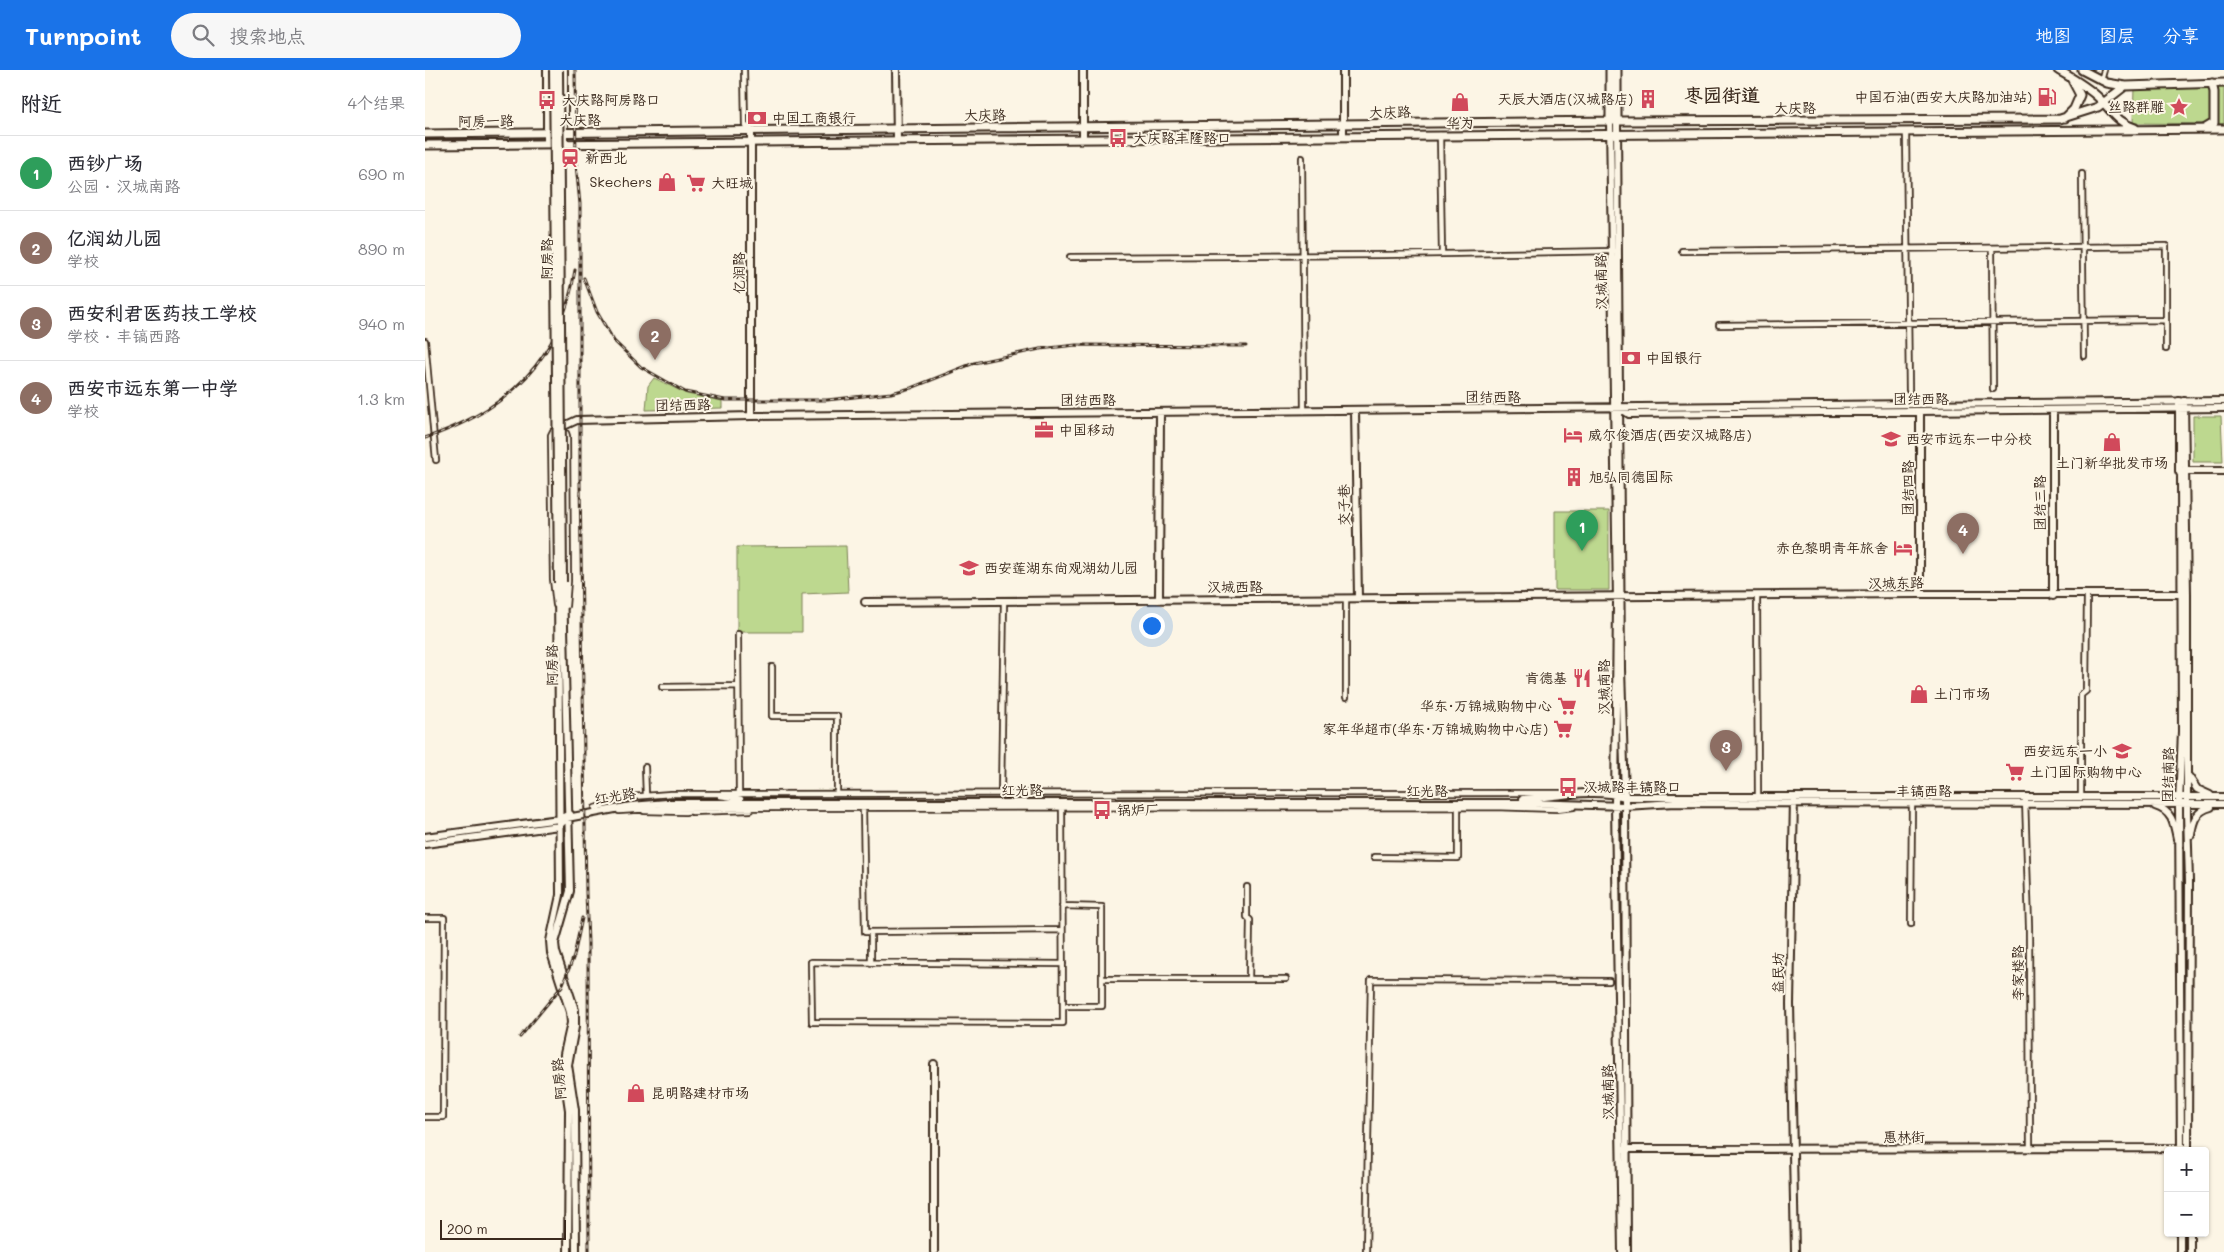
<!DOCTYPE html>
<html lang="zh">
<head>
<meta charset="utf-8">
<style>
	body { margin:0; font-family:Mali,"LXGW WenKai TC",sans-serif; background:#f7f7f7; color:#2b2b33 }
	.controls { position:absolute; right:15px; bottom:15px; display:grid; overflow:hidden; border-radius:5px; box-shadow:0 1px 4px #0004 }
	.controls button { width:45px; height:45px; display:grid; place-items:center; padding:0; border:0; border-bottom:1px solid #e1e1e2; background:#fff; color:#2b2b33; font:25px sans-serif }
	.scale { position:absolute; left:15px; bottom:12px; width:126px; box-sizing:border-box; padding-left:5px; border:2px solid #3b2a1e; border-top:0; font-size:14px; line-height:18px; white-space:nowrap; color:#3b2a1e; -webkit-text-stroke:4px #fcf5e5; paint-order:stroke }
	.you { position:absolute; left:726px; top:555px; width:18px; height:18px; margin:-12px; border:4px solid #fff; border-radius:50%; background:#1a73e8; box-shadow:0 0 0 8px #1a73e833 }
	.badge { display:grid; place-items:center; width:32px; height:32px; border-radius:50%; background:#1a73e8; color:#fff; font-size:16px; font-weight:700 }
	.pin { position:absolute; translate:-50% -41px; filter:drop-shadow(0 1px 2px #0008) }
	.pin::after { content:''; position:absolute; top:26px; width:18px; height:15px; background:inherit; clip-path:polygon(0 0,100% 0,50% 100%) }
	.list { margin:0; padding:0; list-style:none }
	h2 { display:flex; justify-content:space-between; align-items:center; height:65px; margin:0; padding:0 20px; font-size:21px }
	h2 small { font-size:16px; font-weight:400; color:#7c7c81 }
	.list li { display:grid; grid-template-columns:32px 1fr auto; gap:15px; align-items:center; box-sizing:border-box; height:75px; padding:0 20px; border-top:1px solid #e1e1e2 }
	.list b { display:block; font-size:19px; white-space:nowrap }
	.list p { margin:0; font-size:16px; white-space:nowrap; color:#7c7c81 }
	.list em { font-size:16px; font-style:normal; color:#7c7c81 }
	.icon { flex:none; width:28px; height:28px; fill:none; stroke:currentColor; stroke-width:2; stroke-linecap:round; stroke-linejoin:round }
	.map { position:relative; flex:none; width:1799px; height:1182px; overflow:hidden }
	header { display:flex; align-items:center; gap:30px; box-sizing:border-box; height:70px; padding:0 25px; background:#1a73e8; color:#fff }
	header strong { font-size:24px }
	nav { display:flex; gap:28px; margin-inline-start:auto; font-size:18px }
	.search { width:350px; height:45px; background:#f7f7f7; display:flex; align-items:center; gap:12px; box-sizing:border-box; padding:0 18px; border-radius:28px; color:#7c7c81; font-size:19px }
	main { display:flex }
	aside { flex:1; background:#fff }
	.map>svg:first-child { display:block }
	.green { fill:#bdd88f; stroke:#7c8156 }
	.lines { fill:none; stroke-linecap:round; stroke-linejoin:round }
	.street-casing { stroke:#3b2a1e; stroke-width:8 }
	.secondary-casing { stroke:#3b2a1e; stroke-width:10 }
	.primary-casing { stroke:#3b2a1e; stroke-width:11 }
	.street { stroke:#fcf5e5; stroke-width:4.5 }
	.secondary { stroke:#fcf5e5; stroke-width:6 }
	.primary { stroke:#fcf5e5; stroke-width:7 }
	.rail-casing { stroke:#3b2a1e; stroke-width:3 }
	.rail { stroke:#fcf5e5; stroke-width:1; stroke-dasharray:4; stroke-linecap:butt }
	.secondary-bridge-casing { stroke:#3b2a1e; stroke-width:10; stroke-linecap:butt }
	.secondary-bridge { stroke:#fcf5e5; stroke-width:6 }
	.labels { text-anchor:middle; stroke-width:4; stroke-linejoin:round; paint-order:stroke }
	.poi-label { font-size:14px; fill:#3b2a1e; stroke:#fcf5e5; text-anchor:start }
	.street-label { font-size:14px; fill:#3b2a1e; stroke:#fcf5e5 }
	.district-label { font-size:19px; font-weight:bold; fill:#3b2a1e; stroke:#fcf5e5 }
</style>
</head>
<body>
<header>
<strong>Turnpoint</strong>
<div class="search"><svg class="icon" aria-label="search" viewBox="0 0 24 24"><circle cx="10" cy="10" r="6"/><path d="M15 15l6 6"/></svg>搜索地点</div>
<nav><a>地图</a><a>图层</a><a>分享</a></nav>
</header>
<main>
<aside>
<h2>附近<small>4个结果</small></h2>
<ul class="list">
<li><span class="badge" style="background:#2e9e5b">1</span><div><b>西钞广场</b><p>公园 · 汉城南路</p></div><em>690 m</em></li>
<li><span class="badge" style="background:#8d6e63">2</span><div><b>亿润幼儿园</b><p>学校</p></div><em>890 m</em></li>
<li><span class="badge" style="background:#8d6e63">3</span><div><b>西安利君医药技工学校</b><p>学校 · 丰镐西路</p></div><em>940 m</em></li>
<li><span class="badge" style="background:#8d6e63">4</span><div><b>西安市远东第一中学</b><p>学校</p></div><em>1.3 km</em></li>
</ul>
</aside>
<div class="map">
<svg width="1799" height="1182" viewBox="0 0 1799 1182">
	<rect width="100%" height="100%" fill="#fcf5e5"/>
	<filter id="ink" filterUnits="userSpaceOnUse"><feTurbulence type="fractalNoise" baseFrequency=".02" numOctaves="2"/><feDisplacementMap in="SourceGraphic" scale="10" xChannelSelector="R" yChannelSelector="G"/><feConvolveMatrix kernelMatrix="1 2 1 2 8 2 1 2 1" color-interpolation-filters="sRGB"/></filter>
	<g filter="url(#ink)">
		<!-- green -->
		<path class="green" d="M1799 16V54L1708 53 1709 18Z
			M229 308 262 324 297 331V338L221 340 223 316Z
			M1768 346H1796L1798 392H1768Z
			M1130 441H1184V520H1130Z
			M421 476 423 522 377 524V562H312V477Z"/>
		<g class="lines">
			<!-- street casing -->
			<g class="street-casing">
				<path id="street" d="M319 0 320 55 326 60
					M1676 11 1679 0
					M1481 62 1484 320
					M1015 65 1017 184
					M877 88 879 341
					M1657 104 1659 286
					M1567 178 1568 319
					M1257 181 1741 176V279
					M645 187 958 185 1189 181
					M1294 255 1741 250
					M0 271 11 390
					M1332 526 1333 728
					M131 535 128 509 126 365 128 361 134 360 141 363 142 366 143 511 141 536
					M313 564 314 723
					M347 597V646H412V724
					M237 617 313 616
					M921 627V529
					M220 697 221 725
					M576 724 579 531
					M295 726 316 729
					M1600 728 1604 856 1605 1079
					M1656 728V625L1661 621 1662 526
					M637 734C637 807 638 880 638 953L387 952 386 892 638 894
					M438 736 440 862 637 860
					M170 738 205 727 246 724 1136 723
					M194 741 240 738 1069 737 1132 739 1149 737
					M219 741 260 742 271 740
					M267 742 326 740
					M949 787 1033 788V734
					M822 817V847L825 850 824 909
					M637 836 677 837V936H638
					M0 848H19L18 1047H0
					M1486 854 1487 733
					M446 893V862
					M677 909H861
					M941 1182 946 910 1184 911"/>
			</g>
			<!-- secondary casing -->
			<g class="secondary-casing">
				<path id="secondary" d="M139 0V74
					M471 0 472 71
					M658 0V68
					M918 0V66
					M1192 51 1196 599 1200 727 1202 1182
					M1185 52 1192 532 1190 736 1197 1182
					M326 60V346
					M122 74V0
					M1754 331V401L1756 405 1757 661 1754 734 1756 1081
					M1759 331 1762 524V743L1764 811 1763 1081
					M1195 338 1204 344 1799 338
					M930 340 933 528
					M1628 340V526
					M1495 341V524
					M137 361 139 356 152 350 326 346 1799 331
					M1758 401H1799
					M138 512 145 821 130 873 131 882 150 940V957L143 995 150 1040 151 1182
					M133 513 135 825 125 871 126 883 145 942 146 953 139 984 138 999 144 1040 143 1182
					M734 530 735 342
					M440 532 1495 524H1762
					M1764 707 1772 719 1785 725
					M1098 729C1131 727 1168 718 1200 727H1799
					M1369 729 1365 934 1370 1182
					M1730 736C1747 741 1749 753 1752 769
					M1766 765C1768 750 1771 741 1786 737
					M0 767 134 749 145 744
					M0 774 134 756 142 748 206 736 242 733H1103L1200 736 1250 733 1799 734
					M1198 1079 1760 1078
					M1755 1163V1182
					M1765 1163V1182
					M509 1182V994"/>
			</g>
			<!-- primary casing -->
			<g class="primary-casing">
				<path id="primary" d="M1185 0V52
					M1192 0V51
					M1633 0C1647 8 1663 17 1675 29 1688 42 1692 52 1710 58
					M1657 0 1682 13 1700 16 1799 13
					M1640 48 1649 39 1655 25 1646 8
					M1779 59 1789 53V22L1787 13
					M0 64 1192 51 1635 49 1673 37 1700 16
					M0 75 1799 59"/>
			</g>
			<!-- street -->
			<use href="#street" class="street"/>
			<!-- secondary -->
			<use href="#secondary" class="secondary"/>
			<!-- primary -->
			<use href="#primary" class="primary"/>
			<!-- rail casing -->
			<g class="rail-casing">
				<path id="rail" d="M150 0 151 90
					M150 85 155 134V412L161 823 163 873 164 1182
					M159 208 172 242 189 271 216 297 260 322 300 330H402L466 323 486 318 549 293 615 279 651 275 821 276
					M0 368C84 340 136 289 150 200
					M95 967 137 916 149 886 157 848"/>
			</g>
			<!-- rail -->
			<use href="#rail" class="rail"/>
			<!-- secondary-bridge casing -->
			<g class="secondary-bridge-casing">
				<path id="secondary-bridge" d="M128 0 133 513
					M134 0 138 512"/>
			</g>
			<!-- secondary-bridge -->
			<use href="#secondary-bridge" class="secondary-bridge"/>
		</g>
	</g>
	<!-- icons -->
	<defs>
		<g id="fuel-bare" transform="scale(1.5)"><path d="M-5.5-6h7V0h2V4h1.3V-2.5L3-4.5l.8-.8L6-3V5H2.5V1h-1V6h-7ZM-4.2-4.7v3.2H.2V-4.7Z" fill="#d1495b" stroke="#fcf5e5" stroke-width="2.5" paint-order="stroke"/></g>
		<g id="building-bare" transform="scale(1.5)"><path d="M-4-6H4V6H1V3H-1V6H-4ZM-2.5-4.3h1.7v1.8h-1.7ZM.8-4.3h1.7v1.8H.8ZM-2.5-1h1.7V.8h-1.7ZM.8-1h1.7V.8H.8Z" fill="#d1495b" stroke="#fcf5e5" stroke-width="2.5" paint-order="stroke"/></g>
		<g id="bus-bare" transform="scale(1.5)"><path d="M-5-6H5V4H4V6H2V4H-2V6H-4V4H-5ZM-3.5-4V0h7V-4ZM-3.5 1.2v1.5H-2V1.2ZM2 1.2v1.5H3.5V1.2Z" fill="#d1495b" stroke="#fcf5e5" stroke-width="2.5" paint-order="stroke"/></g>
		<g id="shop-bare" transform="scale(1.5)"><path d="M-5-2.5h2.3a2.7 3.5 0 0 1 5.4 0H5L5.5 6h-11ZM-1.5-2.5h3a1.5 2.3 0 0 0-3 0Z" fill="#d1495b" stroke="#fcf5e5" stroke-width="2.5" paint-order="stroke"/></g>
		<g id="sight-bare" transform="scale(1.5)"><path d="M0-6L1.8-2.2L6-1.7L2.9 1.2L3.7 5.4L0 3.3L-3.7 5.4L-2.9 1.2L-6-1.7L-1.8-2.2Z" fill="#d1495b" stroke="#fcf5e5" stroke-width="2.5" paint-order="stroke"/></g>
		<g id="bank-bare" transform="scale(1.5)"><path d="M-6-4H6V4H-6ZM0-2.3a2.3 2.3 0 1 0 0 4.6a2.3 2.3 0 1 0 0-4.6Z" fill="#d1495b" stroke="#fcf5e5" stroke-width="2.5" paint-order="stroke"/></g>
		<g id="station-bare" transform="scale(1.5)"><path d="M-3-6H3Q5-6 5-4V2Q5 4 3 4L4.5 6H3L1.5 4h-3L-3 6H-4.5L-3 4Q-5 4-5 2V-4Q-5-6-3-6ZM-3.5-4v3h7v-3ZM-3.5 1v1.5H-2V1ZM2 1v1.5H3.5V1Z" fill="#d1495b" stroke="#fcf5e5" stroke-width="2.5" paint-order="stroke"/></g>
		<g id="supermarket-bare" transform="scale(1.5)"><path d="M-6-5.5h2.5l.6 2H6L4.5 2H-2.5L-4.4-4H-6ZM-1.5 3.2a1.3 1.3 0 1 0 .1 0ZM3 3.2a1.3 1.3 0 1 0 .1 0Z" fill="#d1495b" stroke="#fcf5e5" stroke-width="2.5" paint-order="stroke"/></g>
		<g id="office-bare" transform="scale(1.5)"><path d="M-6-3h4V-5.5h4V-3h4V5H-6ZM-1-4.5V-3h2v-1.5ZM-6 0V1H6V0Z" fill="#d1495b" stroke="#fcf5e5" stroke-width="2.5" paint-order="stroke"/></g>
		<g id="hotel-bare" transform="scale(1.5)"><path d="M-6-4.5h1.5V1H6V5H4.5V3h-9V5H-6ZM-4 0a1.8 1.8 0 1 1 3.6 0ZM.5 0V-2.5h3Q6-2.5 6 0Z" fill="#d1495b" stroke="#fcf5e5" stroke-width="2.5" paint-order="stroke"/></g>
		<g id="school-bare" transform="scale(1.5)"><path d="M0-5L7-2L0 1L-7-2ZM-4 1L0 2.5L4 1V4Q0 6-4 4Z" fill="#d1495b" stroke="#fcf5e5" stroke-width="2.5" paint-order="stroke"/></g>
		<g id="restaurant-bare" transform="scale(1.5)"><path d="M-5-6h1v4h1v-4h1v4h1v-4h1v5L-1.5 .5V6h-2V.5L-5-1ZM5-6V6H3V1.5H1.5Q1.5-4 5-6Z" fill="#d1495b" stroke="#fcf5e5" stroke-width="2.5" paint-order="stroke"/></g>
	</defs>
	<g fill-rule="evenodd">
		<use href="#fuel-bare" x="1622" y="27"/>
		<use href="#building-bare" x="1223" y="29"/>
		<use href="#bus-bare" x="122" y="30"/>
		<use href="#shop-bare" x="1035" y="32"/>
		<use href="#sight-bare" x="1754" y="37"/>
		<use href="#bank-bare" x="332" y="48"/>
		<use href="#bus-bare" x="693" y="68"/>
		<use href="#station-bare" x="145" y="88"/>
		<use href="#shop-bare" x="242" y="112"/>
		<use href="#supermarket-bare" x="271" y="113"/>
		<use href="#bank-bare" x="1206" y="288"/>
		<use href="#office-bare" x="619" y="360"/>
		<use href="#hotel-bare" x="1148" y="365"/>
		<use href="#school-bare" x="1466" y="369"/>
		<use href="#shop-bare" x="1687" y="372"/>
		<use href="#building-bare" x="1149" y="407"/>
		<use href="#hotel-bare" x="1478" y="478"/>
		<use href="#school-bare" x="544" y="498"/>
		<use href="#restaurant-bare" x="1157" y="608"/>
		<use href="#shop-bare" x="1494" y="624"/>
		<use href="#supermarket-bare" x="1142" y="636"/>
		<use href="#supermarket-bare" x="1138" y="659"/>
		<use href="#school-bare" x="1697" y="681"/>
		<use href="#supermarket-bare" x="1590" y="702"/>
		<use href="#bus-bare" x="1143" y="717"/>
		<use href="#bus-bare" x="677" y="740"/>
		<use href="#shop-bare" x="211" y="1023"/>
	</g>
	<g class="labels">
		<!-- poi labels -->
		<g class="poi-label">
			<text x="1607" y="32" text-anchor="end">中国石油(西安大庆路加油站)</text>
			<text x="1208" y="34" text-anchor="end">天辰大酒店(汉城路店)</text>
			<text x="137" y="35">大庆路阿房路口</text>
			<text x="1739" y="42" text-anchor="end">丝路群雕</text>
			<text x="347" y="53">中国工商银行</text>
			<text x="1035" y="58" text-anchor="middle">华为</text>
			<text x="708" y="73">大庆路丰隆路口</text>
			<text x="160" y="93">新西北</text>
			<text x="227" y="117" text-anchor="end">Skechers</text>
			<text x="286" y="118">大旺城</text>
			<text x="1221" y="293">中国银行</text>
			<text x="634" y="365">中国移动</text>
			<text x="1163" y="370">威尔俊酒店(西安汉城路店)</text>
			<text x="1481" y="374">西安市远东一中分校</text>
			<text x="1687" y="398" text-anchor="middle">土门新华批发市场</text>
			<text x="1164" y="412">旭弘同德国际</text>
			<text x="1463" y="483" text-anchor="end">赤色黎明青年旅舍</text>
			<text x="559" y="503">西安莲湖东尚观湖幼儿园</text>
			<text x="1142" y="613" text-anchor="end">肯德基</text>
			<text x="1509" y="629">土门市场</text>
			<text x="1127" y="641" text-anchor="end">华东·万锦城购物中心</text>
			<text x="1123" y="664" text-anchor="end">家年华超市(华东·万锦城购物中心店)</text>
			<text x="1682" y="686" text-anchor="end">西安远东一小</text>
			<text x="1605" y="707">土门国际购物中心</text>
			<text x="1158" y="722">汉城路丰镐路口</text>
			<text x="692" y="745">锅炉厂</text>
			<text x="226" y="1028">昆明路建材市场</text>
		</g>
		<!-- street labels -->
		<g class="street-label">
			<text x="1370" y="43">大庆路</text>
			<text transform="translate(965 42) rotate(-1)" y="5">大庆路</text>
			<text transform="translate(560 45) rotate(-1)" y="5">大庆路</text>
			<text x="155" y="55">大庆路</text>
			<text transform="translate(61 51) rotate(-1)" y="5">阿房一路</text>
			<text transform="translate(122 189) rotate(-90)" y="5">阿房路</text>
			<text transform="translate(314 203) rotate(-90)" y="5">亿润路</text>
			<text transform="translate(1176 212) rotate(-91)" y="5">汉城南路</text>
			<text x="1068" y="332">团结西路</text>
			<text x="1496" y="334">团结西路</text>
			<text x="663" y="335">团结西路</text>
			<text transform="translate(258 335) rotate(-1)" y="5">团结西路</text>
			<text transform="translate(1483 418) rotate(-90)" y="5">团结四路</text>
			<text transform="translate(1615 433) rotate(-90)" y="5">团结三路</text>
			<text transform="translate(919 435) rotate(-91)" y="5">交子巷</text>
			<text transform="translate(1471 513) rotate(-1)" y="5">汉城东路</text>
			<text x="810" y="522">汉城西路</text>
			<text transform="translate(127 595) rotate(-91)" y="5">阿房路</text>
			<text transform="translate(1179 617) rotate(-90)" y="5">汉城南路</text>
			<text transform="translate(1743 705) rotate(-89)" y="5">团结南路</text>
			<text x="597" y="725">红光路</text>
			<text x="1002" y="726">红光路</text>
			<text x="1499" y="726">丰镐西路</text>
			<text transform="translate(190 726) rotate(-9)" y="5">红光路</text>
			<text transform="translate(1353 903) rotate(-89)" y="5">益民坊</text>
			<text transform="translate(1593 903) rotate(-90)" y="5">李家楼路</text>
			<text transform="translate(134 1009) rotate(-95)" y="5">阿房路</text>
			<text transform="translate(1183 1022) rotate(-91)" y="5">汉城南路</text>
			<text x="1479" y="1072">惠林街</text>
		</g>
		<!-- district labels -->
		<g class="district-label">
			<text x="1297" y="32">枣园街道</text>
		</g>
	</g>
</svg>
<div class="controls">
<button>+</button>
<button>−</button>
</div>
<div class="scale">200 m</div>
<div class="you"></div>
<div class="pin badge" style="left:1157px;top:481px;background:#2e9e5b">1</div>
<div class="pin badge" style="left:230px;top:290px;background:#8d6e63">2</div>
<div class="pin badge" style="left:1301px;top:701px;background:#8d6e63">3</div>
<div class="pin badge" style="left:1538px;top:484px;background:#8d6e63">4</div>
</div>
</main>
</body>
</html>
